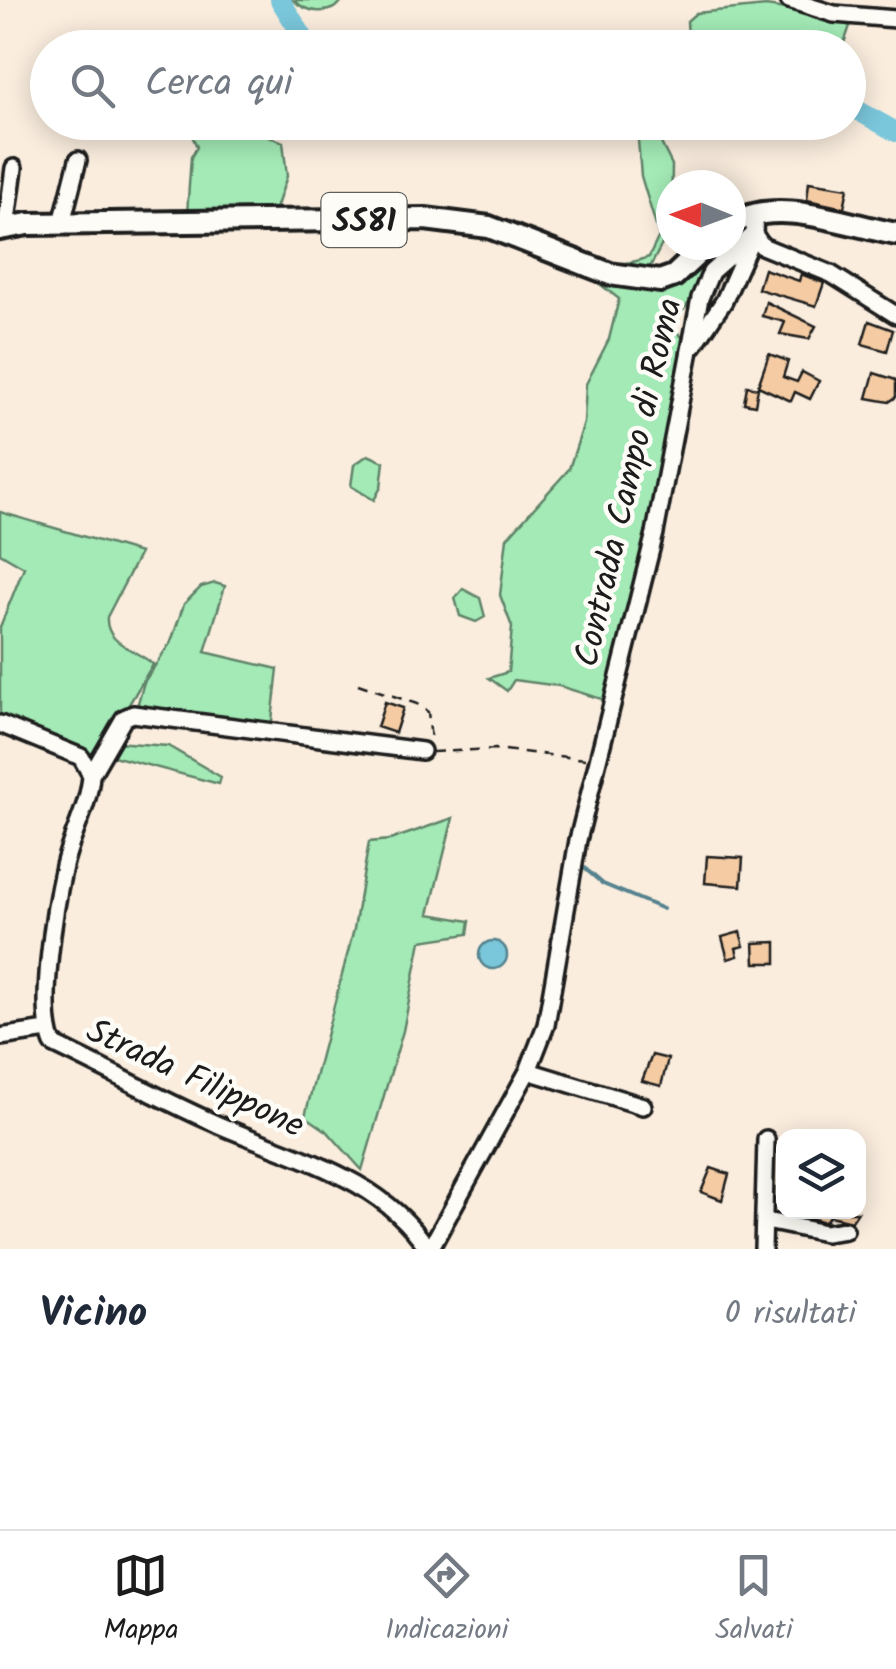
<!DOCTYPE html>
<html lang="it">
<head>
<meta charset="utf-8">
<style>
	body { margin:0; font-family:Kalam,sans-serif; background:#f2f2f3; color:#1f2937 }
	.controls { position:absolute; right:30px; bottom:30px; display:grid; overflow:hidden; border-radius:20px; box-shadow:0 5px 25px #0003 }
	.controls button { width:90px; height:90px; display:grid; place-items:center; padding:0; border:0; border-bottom:2px solid #e0e1e3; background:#fff; color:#1f2937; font:50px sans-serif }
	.compass { position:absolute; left:656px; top:170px; width:90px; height:90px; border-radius:50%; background:#fff; box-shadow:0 5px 25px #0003; rotate:271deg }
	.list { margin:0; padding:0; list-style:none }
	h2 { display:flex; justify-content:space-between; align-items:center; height:130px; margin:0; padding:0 40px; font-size:42px }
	h2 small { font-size:32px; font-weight:400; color:#747a83 }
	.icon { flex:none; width:55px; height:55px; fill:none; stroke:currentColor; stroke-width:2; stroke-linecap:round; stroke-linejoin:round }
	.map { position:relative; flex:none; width:896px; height:1249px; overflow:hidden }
	.search { position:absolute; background:#fff; box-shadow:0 5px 25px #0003; left:30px; right:30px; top:30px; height:110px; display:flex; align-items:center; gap:25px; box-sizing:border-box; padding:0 35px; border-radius:55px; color:#747a83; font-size:38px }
	.sheet { height:280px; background:#fff }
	nav { display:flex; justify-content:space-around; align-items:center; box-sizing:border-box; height:140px; border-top:2px solid #e0e1e3; background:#fff; font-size:28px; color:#747a83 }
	nav a { display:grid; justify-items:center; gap:5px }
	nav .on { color:#1c1c1c }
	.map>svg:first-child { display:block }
	.green { fill:#a3eab6; stroke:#608369; stroke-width:2.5 }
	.water { fill:#7ac6da; stroke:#54828e; stroke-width:2.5 }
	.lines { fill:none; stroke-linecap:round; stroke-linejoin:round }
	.stream { stroke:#54828e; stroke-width:4 }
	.river { stroke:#7ac6da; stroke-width:20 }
	.building { fill:#f4cba3; stroke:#1c1c1c; stroke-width:2.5 }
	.minor-casing { stroke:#1c1c1c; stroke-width:22 }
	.major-casing { stroke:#1c1c1c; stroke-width:28 }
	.path { stroke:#1c1c1c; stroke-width:2.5; stroke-dasharray:10 8; stroke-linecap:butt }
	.minor { stroke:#fdfcf7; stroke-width:15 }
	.major { stroke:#fdfcf7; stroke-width:20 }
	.labels { text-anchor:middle; stroke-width:9; stroke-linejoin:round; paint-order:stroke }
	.shield { fill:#fdfcf7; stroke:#605f5e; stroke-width:2.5 }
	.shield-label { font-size:32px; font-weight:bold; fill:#1c1c1c }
	.street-label { font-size:35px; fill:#1c1c1c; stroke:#fdfcf7 }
</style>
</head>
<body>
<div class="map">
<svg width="896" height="1249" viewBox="0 0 896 1249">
	<rect width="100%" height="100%" fill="#faedde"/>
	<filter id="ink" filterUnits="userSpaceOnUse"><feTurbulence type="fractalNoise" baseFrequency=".01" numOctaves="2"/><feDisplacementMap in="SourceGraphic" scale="20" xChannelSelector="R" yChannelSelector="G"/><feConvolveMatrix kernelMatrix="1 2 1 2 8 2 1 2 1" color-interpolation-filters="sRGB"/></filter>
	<g filter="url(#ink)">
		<!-- green -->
		<path class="green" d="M293 0H343C330 17 307 13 293 0Z
			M766 6 819 14 850 26 843 46 756 48 688 38 687 21 696 13Z
			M196 123H247L253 130 283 142 287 176 274 215 187 214 191 157 197 147 190 131Z
			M637 128 659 139 672 165 671 227 645 277C668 274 673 264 683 245H705C693 257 677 275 660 278 624 284 576 256 545 242 584 256 608 273 649 257L659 236 641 176Z
			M744 232 674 322 675 330 687 342 681 353 673 427 608 701 559 686 514 680 507 691 489 678 508 672 512 627 500 595 507 538 569 469 584 423 586 384 609 339 619 299 596 281 638 290 668 289Z
			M368 455 384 462 381 487 374 500 351 486 354 465Z
			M0 512 140 553 107 617C105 644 135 649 153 664L93 765 0 722V627L24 567 0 553Z
			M215 583 225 586 205 652 278 669 271 729 136 710 144 682 171 642 184 604 201 587Z
			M463 589 480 598 485 617 476 622 460 616 455 598Z
			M114 742 168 746 221 777 219 784 109 755Z
			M453 818 429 914 470 921 468 934 421 941 403 1031 362 1170 327 1131 305 1116 354 929 369 842 390 840Z"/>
		<!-- water -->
		<path class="water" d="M479 955a14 14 0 1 1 28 0a14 14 0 1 1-28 0Z"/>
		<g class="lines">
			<!-- stream -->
			<path class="stream" d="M582 866 603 884 663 909"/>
			<!-- river -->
			<path class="river" d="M280 0 310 48
				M848 105 896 132"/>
		</g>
		<!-- building -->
		<path class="building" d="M809 182 848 188 844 208 807 200Z
			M764 269 799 281 801 274 824 283 816 306 758 289Z
			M766 302 816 326 809 339 780 334 785 322 762 316Z
			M869 321 893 330 887 351 862 344Z
			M769 354 788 361 783 377 797 382 802 372 819 381 810 399 795 392 791 401 758 386Z
			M874 373 896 380V397L889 402 867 398Z
			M747 386 758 388 755 405 744 403Z
			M385 702 403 708 395 733 377 727Z
			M707 856 743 858 741 886 705 883Z
			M740 932 744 946 736 948 738 956 728 959 722 937Z
			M776 942V963H755L754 943Z
			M652 1055 668 1059 661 1086 642 1081Z
			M711 1168 729 1174 722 1200 701 1192Z
			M814 1212H858L852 1221 829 1216 825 1222 810 1218Z"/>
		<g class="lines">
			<!-- minor casing -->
			<g class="minor-casing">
				<path id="minor" d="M789 0 834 14 896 19
					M62 223 78 160
					M6 228 14 168
					M754 234 762 246 831 274 896 315
					M694 345 724 301 752 238
					M0 724 81 757 91 775C89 807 71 835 64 866 55 905 38 1009 53 1044 106 1069 158 1098 212 1122 289 1157 379 1174 428 1249
					M91 775 124 718 133 714 422 751
					M0 1037 47 1030
					M528 1071 643 1106
					M766 1221 825 1233 845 1230
					M430 1249 528 1071 546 1025 578 840 655 533 700 298 711 272 754 234 755 213
					M763 1249 766 1139"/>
			</g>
			<!-- major casing -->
			<g class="major-casing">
				<path id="major" d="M731 225C774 195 847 225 896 234
					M0 229 28 224 425 219 489 227 610 274 660 281 674 276 707 245"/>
			</g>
			<!-- path -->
			<path class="path" d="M358 684 417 704 428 712 431 740
				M433 752 495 749 585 759"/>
			<!-- minor -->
			<use href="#minor" class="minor"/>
			<!-- major -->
			<use href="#major" class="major"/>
		</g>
	</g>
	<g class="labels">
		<!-- shield labels -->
		<rect class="shield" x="321.5" y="193" width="85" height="54" rx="8"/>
		<g class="shield-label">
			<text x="364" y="231">SS81</text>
		</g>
		<!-- street labels -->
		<g class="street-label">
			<text transform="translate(627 482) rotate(-77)" y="12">Contrada Campo di Roma</text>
			<text transform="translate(196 1077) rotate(25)" y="12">Strada Filippone</text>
		</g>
	</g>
</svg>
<div class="controls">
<button><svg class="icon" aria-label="layers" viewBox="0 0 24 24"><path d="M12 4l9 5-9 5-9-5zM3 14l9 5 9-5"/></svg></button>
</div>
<svg class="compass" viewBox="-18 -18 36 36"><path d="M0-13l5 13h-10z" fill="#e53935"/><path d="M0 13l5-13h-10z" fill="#747a83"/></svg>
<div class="search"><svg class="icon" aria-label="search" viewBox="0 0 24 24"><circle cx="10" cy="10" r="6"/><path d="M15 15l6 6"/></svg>Cerca qui</div>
</div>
<section class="sheet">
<h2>Vicino<small>0 risultati</small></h2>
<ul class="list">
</ul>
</section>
<nav>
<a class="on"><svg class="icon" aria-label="map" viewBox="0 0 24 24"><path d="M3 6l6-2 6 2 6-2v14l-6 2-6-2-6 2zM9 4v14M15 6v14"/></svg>Mappa</a>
<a><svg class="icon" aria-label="directions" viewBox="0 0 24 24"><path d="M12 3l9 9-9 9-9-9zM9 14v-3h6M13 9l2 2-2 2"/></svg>Indicazioni</a>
<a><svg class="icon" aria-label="saved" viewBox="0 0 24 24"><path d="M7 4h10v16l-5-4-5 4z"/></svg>Salvati</a>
</nav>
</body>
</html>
